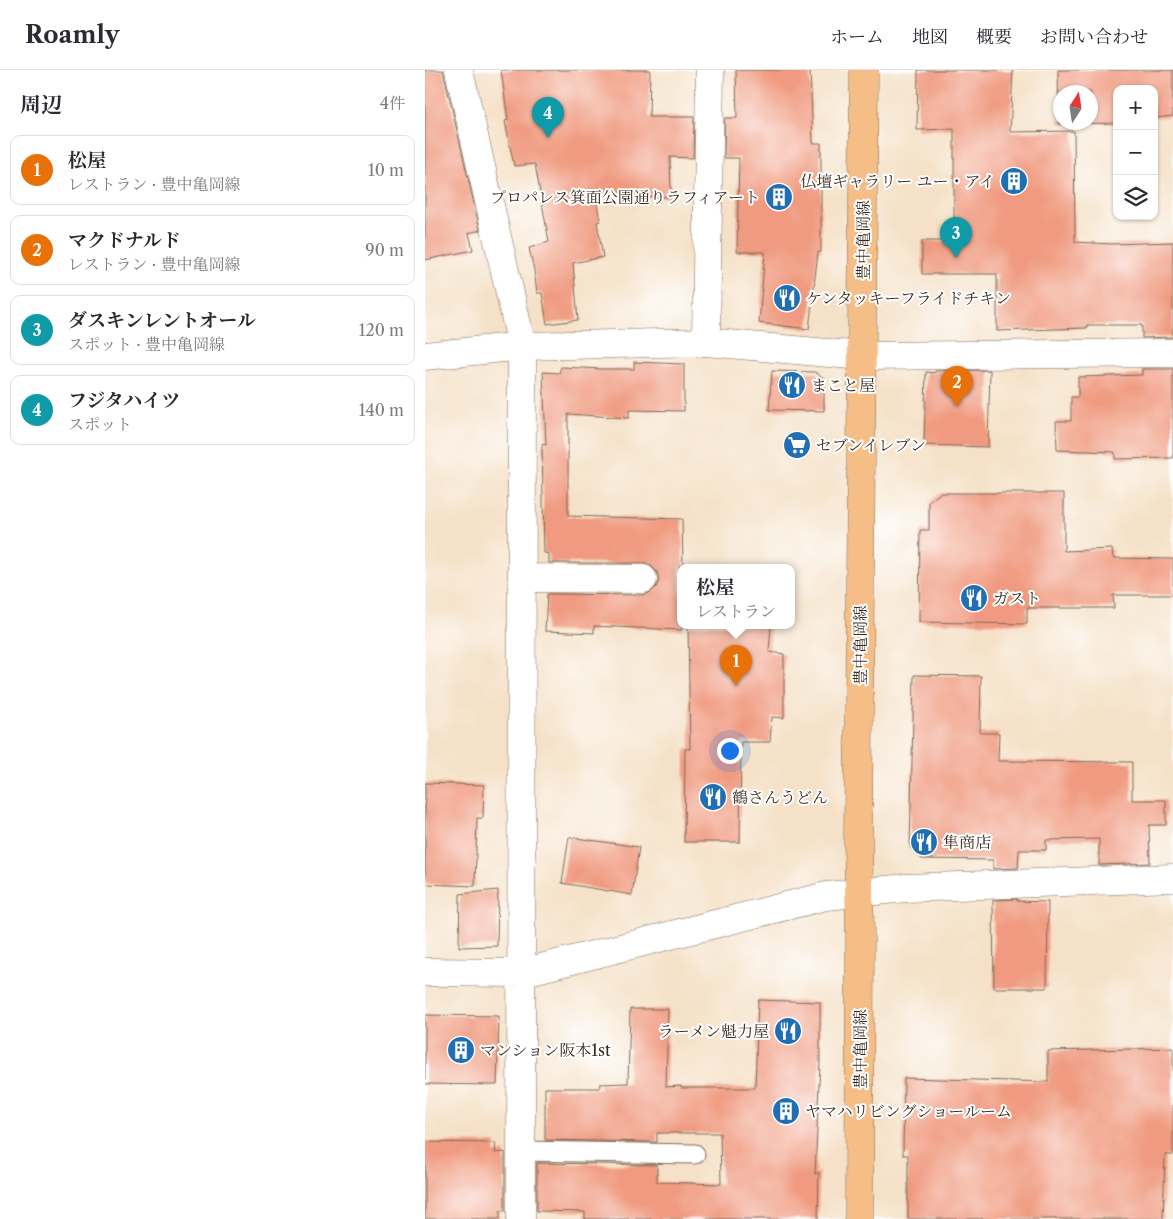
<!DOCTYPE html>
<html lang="ja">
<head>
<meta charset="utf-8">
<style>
	body { margin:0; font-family:"Libre Caslon Text","Noto Serif JP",serif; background:#f7f7f7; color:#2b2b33 }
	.controls { position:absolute; right:15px; top:15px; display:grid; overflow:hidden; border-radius:10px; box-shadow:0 1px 4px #0004 }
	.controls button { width:45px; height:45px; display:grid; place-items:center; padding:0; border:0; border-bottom:1px solid #e1e1e2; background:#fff; color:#2b2b33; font:25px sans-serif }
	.compass { position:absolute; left:628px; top:15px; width:45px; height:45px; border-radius:50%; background:#fff; box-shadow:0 1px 4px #0004; rotate:12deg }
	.you { position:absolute; left:304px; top:680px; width:18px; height:18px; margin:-12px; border:4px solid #fff; border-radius:50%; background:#1a73e8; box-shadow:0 0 0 8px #1a73e833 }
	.badge { display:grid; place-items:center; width:32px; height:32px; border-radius:50%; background:#1f6fb2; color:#fff; font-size:16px; font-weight:700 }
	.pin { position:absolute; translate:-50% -41px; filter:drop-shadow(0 1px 2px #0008) }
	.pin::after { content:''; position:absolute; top:26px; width:18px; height:15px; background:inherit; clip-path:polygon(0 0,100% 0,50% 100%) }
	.popup { position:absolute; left:252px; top:494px; width:118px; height:65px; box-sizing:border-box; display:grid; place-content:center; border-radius:10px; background:#fff; filter:drop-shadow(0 1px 4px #0005); font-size:16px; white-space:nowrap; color:#7c7c81 }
	.popup b { font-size:19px; color:#2b2b33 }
	.popup::after { content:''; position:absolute; left:50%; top:100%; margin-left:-10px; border:10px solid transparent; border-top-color:#fff }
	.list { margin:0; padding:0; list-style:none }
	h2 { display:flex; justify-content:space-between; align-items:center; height:65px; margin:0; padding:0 20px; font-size:21px }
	h2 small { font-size:16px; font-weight:400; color:#7c7c81 }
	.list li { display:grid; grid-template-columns:32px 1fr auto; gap:15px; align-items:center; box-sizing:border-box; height:70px; margin:0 10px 10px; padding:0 10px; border:1px solid #e1e1e2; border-radius:10px }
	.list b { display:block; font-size:19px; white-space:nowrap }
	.list p { margin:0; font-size:16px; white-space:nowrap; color:#7c7c81 }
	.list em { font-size:16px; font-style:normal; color:#7c7c81 }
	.icon { flex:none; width:28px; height:28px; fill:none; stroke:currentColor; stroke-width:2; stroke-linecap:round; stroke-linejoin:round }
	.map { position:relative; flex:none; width:748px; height:1149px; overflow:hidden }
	header { display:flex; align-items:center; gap:30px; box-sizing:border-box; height:70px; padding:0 25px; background:#fff; border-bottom:1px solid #e1e1e2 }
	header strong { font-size:24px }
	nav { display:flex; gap:28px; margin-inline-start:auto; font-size:18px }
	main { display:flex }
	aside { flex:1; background:#fff }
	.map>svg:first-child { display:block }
	.building { fill:#f09b81; fill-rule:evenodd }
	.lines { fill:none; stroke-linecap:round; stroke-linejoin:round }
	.lane-casing { stroke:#7c6a59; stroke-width:21 }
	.street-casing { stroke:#7c6a59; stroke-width:29 }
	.primary-casing { stroke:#7c6a59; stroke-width:29 }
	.lane { stroke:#fff; stroke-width:19 }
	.street { stroke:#fff; stroke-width:28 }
	.primary { stroke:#f6be87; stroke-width:28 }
	.labels { text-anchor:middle; stroke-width:4; stroke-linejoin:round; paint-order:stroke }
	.poi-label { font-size:16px; fill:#3b2a1e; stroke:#fff; text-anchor:start }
	.street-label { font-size:16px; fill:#3b2a1e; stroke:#fff }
</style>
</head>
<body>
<header>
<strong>Roamly</strong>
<nav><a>ホーム</a><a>地図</a><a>概要</a><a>お問い合わせ</a></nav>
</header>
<main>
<aside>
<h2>周辺<small>4件</small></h2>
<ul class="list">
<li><span class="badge" style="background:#e8710a">1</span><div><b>松屋</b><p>レストラン · 豊中亀岡線</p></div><em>10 m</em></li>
<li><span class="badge" style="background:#e8710a">2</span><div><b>マクドナルド</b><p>レストラン · 豊中亀岡線</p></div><em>90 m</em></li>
<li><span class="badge" style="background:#0f9aa8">3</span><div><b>ダスキンレントオール</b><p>スポット · 豊中亀岡線</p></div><em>120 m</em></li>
<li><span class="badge" style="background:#0f9aa8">4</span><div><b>フジタハイツ</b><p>スポット</p></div><em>140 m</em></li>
</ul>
</aside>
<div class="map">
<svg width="748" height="1149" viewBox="0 0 748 1149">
	<rect width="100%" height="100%" fill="#fff"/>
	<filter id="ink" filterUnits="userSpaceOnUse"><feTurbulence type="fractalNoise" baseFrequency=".02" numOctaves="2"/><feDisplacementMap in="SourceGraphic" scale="10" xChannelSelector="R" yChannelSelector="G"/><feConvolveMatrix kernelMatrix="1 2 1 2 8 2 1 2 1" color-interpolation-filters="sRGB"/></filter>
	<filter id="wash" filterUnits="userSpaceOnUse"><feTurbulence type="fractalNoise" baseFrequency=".0096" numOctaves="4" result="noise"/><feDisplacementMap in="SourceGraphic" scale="20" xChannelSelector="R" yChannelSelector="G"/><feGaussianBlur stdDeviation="1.12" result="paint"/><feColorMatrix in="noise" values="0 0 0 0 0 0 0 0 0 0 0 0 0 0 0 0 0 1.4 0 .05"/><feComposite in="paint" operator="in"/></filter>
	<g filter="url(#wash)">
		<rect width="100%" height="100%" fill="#f5e1c7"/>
		<g id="blocks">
			<!-- building -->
			<path class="building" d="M0 0H18L55 160 44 163 48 180 0 190Z
				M76 0H225L224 47H269L268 88 245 87 246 127H171L175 151 172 152 178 187 148 193 153 250 122 254 117 223H112L109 200 104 178 124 172 110 94 89 96 80 51 83 50Z
				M311 0H385L388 73H396V182H393L384 259 334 253 340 182H312L314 88H299L300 48H312Z
				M493 0H588L585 62 649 61 650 172 687 174 748 172V267L717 268V255H662V258L572 261V204H497V171H529V59L492 60Z
				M633 0H748V46L729 48V19H692V53L634 54ZM636 22H666V52H636Z
				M209 292 259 294V341L204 340V348L143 344V446L257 449 258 496H254L257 560 169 556V563L120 561 122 524 218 525 226 522 232 516 234 510 232 502 225 495 218 493H124V484L119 483 117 374 121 375 118 302 134 303 136 297 177 299H209Z
				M717 299H748V388L690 389V382L632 380 631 351H646V327H653V307L717 305Z
				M565 300 563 377 499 375 501 302 510 303V301Z
				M347 301 390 302 399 308V341L344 340Z
				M515 423H639V481L687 479 688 488 748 489V525H688L689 538H602V554L494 552 495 460H504V432Z
				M346 555 344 582 359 584V648L347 647 345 672H316L315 772H259L260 679H265L263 556Z
				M489 605 556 606 555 663H574L573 691 707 692V730H741V755H724L725 793 674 795V769L621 770V780H594L593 798 568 799V790L497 789 485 778Z
				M0 713 59 715 58 748H52L50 816 0 814Z
				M144 767 214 777 207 825 137 813Z
				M73 820 72 876 34 877 35 824Z
				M592 829V831L623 832 622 918H569L568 830Z
				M333 930 395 932V992L390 1104 394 1102 393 1149H160V1142L112 1141V1093L232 1095V1112L296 1114 295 1063H232V1072L120 1070V1018H175V1014L203 1013 205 939H243L241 1017 256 1016V1018H330Z
				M0 945 74 946 72 1015 0 1014Z
				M748 978V1085H740L738 1149H483V1085H478L479 1008 623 1012V981Z
				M0 1072 71 1073 70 1083 80 1082V1141H75V1149H0Z"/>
		</g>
	</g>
	<g filter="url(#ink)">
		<use href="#blocks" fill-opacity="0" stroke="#7c6a59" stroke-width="1"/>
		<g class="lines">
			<!-- lane casing -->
			<g class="lane-casing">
				<path id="lane" d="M96 1081 270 1084"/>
			</g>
			<!-- street casing -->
			<g class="street-casing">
				<path id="street" d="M34 0 97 276 96 1149
					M281 272 285 0
					M0 286 97 276 281 272 437 286 748 283
					M97 508 218 509
					M0 902 96 903 401 826 481 818 748 808"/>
			</g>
			<!-- primary casing -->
			<g class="primary-casing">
				<path id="primary" d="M434 1149 435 863 433 771 439 0"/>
			</g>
			<!-- lane -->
			<use href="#lane" class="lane"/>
			<!-- street -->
			<use href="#street" class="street"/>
			<!-- primary -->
			<use href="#primary" class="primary"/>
		</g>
	</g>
	<!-- icons -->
	<defs>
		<g id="building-disc" transform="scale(1.4375)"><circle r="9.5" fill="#1f6fb2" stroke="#fff"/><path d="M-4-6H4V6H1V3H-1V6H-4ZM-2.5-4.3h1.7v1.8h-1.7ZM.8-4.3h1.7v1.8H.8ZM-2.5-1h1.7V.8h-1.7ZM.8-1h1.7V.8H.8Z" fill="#fff"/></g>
		<g id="restaurant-disc" transform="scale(1.4375)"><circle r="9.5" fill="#1f6fb2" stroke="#fff"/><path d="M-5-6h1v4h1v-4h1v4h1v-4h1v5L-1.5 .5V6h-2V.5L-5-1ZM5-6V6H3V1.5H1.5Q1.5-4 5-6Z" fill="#fff"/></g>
		<g id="supermarket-disc" transform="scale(1.4375)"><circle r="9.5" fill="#1f6fb2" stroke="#fff"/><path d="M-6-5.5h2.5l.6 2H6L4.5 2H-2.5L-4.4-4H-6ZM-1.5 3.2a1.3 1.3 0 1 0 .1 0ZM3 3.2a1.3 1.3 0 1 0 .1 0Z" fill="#fff"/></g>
	</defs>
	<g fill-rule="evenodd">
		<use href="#building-disc" x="589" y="111"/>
		<use href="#building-disc" x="354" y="127"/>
		<use href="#restaurant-disc" x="362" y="228"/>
		<use href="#restaurant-disc" x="367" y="315"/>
		<use href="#supermarket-disc" x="372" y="375"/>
		<use href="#restaurant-disc" x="549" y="528"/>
		<use href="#restaurant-disc" x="288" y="727"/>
		<use href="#restaurant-disc" x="499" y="772"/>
		<use href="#restaurant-disc" x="363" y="961"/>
		<use href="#building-disc" x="36" y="980"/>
		<use href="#building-disc" x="361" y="1041"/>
	</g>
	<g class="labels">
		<!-- poi labels -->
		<g class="poi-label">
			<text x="570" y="117" text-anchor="end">仏壇ギャラリー ユー・アイ</text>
			<text x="335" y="133" text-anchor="end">プロパレス箕面公園通りラフィアート</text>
			<text x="381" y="234">ケンタッキーフライドチキン</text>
			<text x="386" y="321">まこと屋</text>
			<text x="391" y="381">セブンイレブン</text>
			<text x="568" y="534">ガスト</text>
			<text x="307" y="733">鶴さんうどん</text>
			<text x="518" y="778">隼商店</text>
			<text x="344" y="967" text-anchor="end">ラーメン魁力屋</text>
			<text x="55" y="986">マンション阪本1st</text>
			<text x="380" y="1047">ヤマハリビングショールーム</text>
		</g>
		<!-- street labels -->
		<g class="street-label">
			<text transform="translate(438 170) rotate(-90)" y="6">豊中亀岡線</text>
			<text transform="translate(435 575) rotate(-90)" y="6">豊中亀岡線</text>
			<text transform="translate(435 979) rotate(-90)" y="6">豊中亀岡線</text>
		</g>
	</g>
</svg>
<div class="controls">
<button>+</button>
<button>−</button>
<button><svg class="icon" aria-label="layers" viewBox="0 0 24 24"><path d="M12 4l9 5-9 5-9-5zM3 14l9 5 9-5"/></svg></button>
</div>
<svg class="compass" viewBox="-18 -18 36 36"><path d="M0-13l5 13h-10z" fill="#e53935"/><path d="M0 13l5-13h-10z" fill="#7c7c81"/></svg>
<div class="you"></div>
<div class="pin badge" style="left:311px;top:616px;background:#e8710a">1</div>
<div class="popup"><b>松屋</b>レストラン</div>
<div class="pin badge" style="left:532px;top:337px;background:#e8710a">2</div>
<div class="pin badge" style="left:531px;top:188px;background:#0f9aa8">3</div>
<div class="pin badge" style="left:123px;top:68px;background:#0f9aa8">4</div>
</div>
</main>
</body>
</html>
